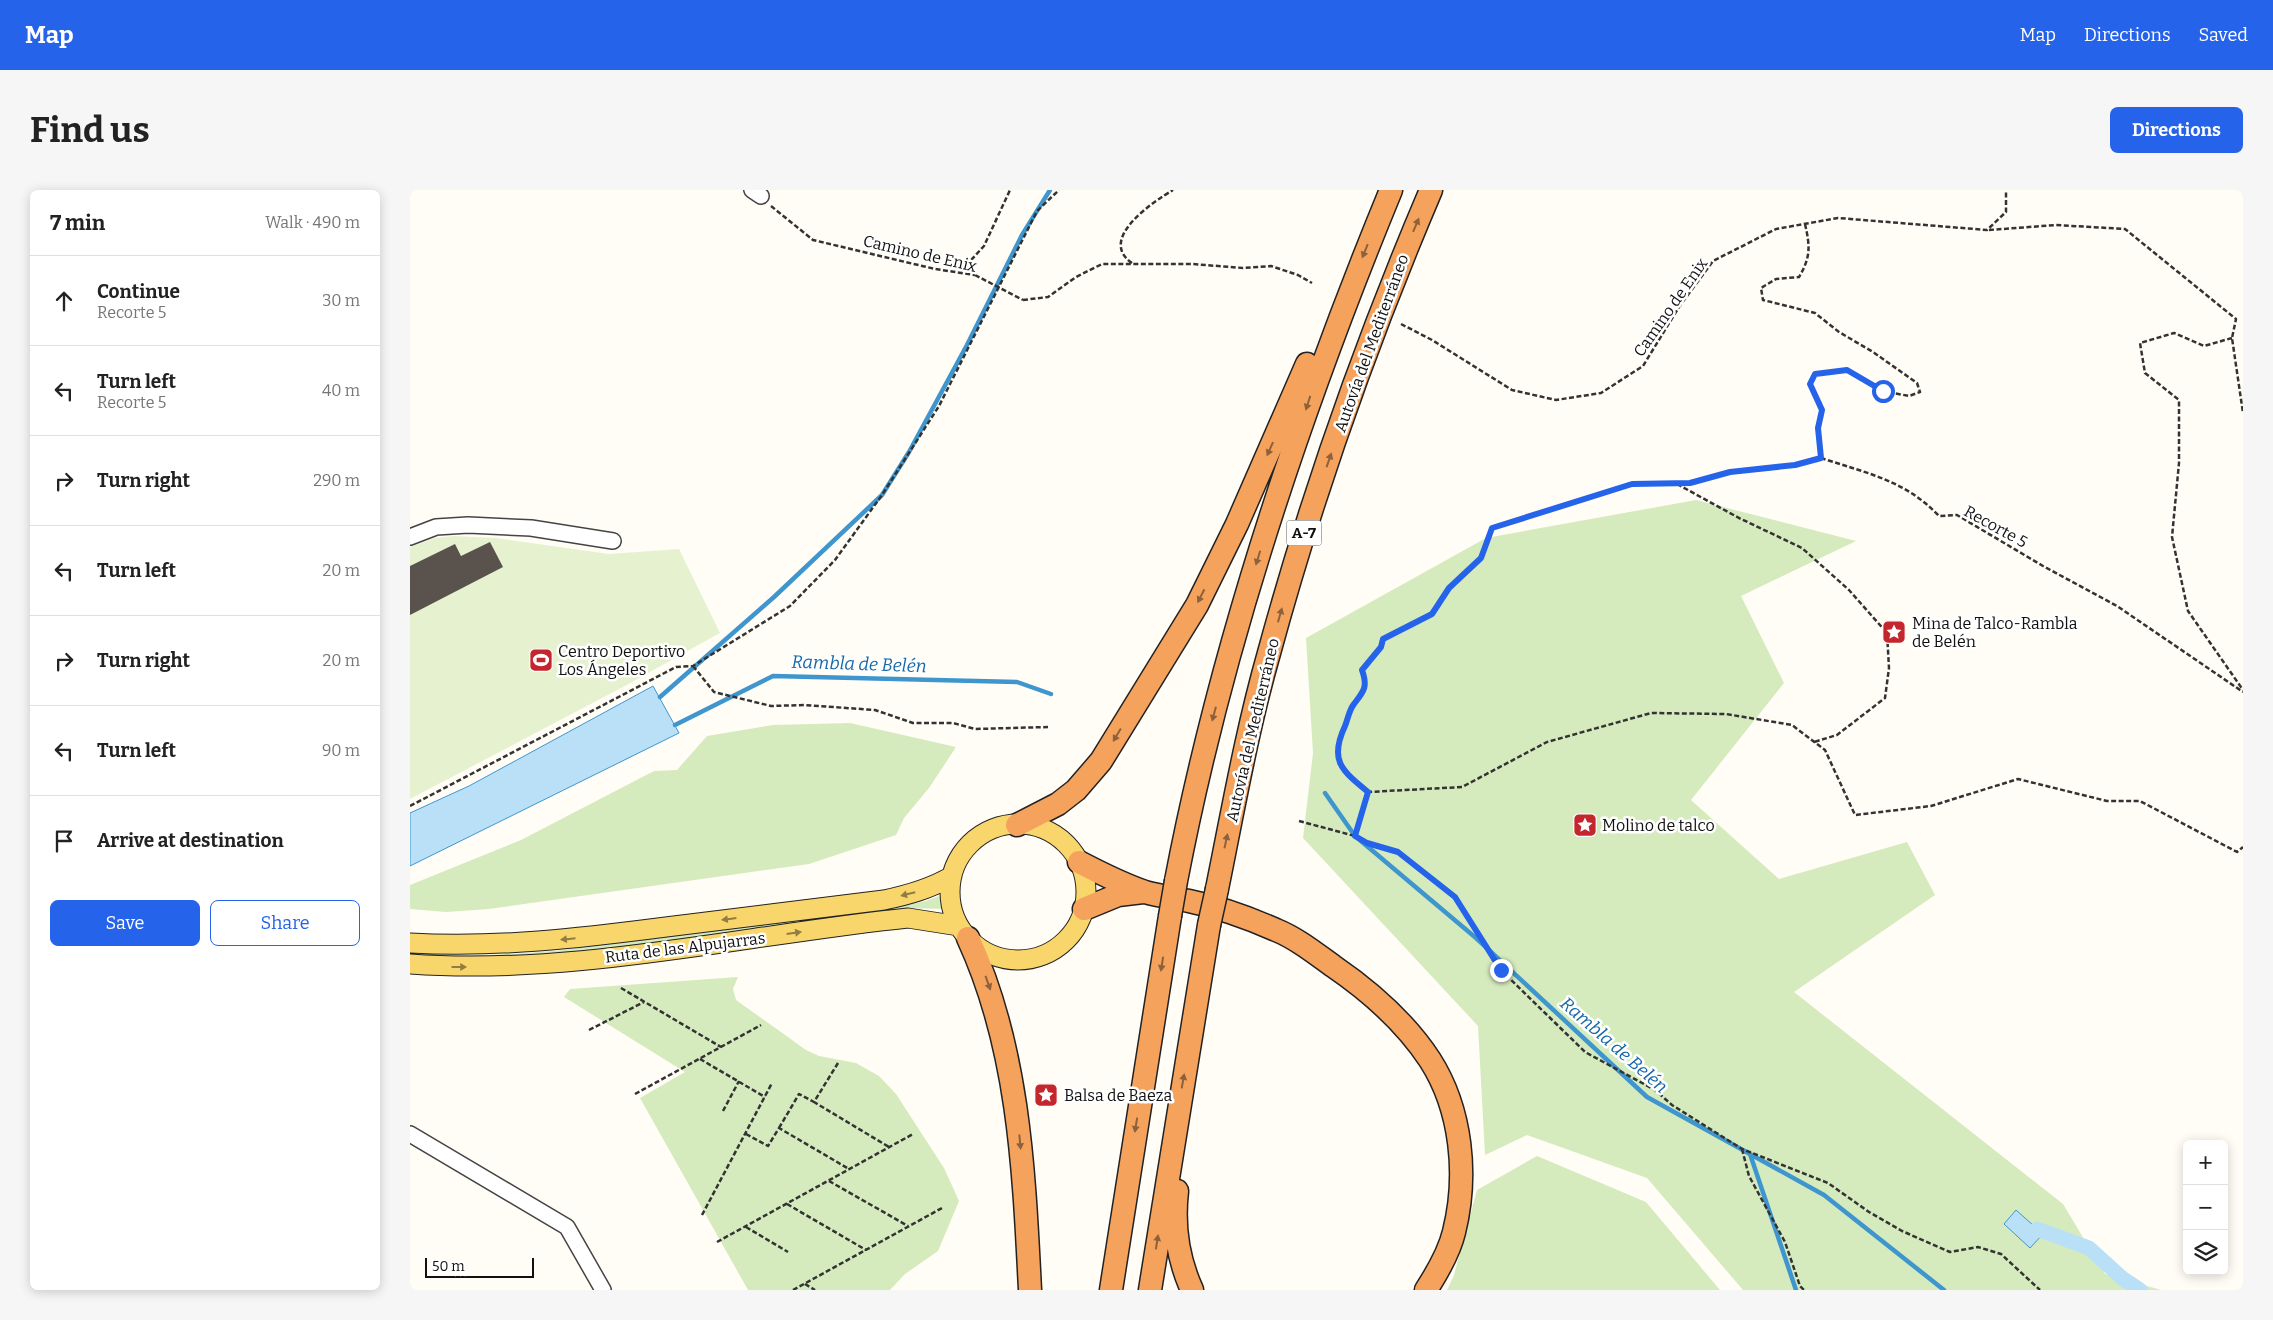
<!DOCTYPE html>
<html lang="en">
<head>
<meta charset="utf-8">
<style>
	body { margin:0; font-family:Bitter,serif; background:#f6f6f6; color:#222 }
	.controls { position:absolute; right:15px; bottom:15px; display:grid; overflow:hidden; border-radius:8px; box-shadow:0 2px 12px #0003 }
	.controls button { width:45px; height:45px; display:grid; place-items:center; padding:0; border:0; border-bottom:1px solid #e0e0e0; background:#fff; color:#222; font:25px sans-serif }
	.scale { position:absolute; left:15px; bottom:12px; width:109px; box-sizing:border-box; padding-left:5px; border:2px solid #111; border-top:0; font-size:14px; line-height:18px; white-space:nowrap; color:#111; -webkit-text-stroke:4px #fff; paint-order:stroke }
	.stop { position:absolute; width:15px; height:15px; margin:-11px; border:4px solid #2563eb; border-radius:50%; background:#fff }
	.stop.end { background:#2563eb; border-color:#fff; box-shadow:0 1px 5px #0008 }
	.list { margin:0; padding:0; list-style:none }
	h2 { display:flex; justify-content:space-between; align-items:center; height:65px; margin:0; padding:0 20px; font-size:21px }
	h2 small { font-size:16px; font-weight:400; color:#767676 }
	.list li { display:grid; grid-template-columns:32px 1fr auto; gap:15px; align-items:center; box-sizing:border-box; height:90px; padding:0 20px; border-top:1px solid #e0e0e0 }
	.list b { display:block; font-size:19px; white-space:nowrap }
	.list p { margin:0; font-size:16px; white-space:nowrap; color:#767676 }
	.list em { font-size:16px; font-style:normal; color:#767676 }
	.actions { display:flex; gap:10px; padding:15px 20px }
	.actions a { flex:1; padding:11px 0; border:1px solid #2563eb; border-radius:8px; text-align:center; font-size:18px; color:#2563eb }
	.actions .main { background:#2563eb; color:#fff }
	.icon { flex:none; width:28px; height:28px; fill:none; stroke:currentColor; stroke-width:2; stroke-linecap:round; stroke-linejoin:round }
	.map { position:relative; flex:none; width:1833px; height:1100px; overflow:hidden; border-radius:8px }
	header { display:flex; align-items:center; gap:30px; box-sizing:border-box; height:70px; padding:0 25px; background:#2563eb; color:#fff }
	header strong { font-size:24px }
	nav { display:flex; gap:28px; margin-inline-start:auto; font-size:18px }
	.intro { display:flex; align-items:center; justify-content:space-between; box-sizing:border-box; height:120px; padding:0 30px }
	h1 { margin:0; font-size:35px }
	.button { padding:12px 22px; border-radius:8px; background:#2563eb; color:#fff; font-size:18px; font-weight:700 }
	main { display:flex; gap:30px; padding:0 30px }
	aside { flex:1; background:#fff; border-radius:8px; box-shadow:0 2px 12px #0003 }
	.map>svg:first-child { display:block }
	.green { fill:#d5ebbd }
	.pitch { fill:#e6f2cf }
	.water { fill:#b9e0f7; stroke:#3f96cf }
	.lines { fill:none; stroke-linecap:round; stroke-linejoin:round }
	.stream { stroke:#3f96cf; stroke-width:4.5 }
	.canal { stroke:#b9e0f7; stroke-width:15 }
	.building { fill:#5a524d }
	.minor-casing { stroke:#444; stroke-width:18 }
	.major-casing { stroke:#222; stroke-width:21 }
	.highway-casing { stroke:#222; stroke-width:25 }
	.path { stroke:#333; stroke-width:2.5; stroke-dasharray:5 2.5; stroke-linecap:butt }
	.minor { stroke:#fff; stroke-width:15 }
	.major { stroke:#f9d66b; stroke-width:19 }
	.highway { stroke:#f5a25d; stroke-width:22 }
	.highway-bridge-casing { stroke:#222; stroke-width:25; stroke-linecap:butt }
	.path-bridge { stroke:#333; stroke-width:2.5; stroke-dasharray:5 2.5; stroke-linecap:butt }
	.highway-bridge { stroke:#f5a25d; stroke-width:22 }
	.oneway { fill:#8e613b }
	.oneway2 { fill:#917d42 }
	.route { stroke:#2563eb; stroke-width:6 }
	.labels { text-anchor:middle; stroke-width:5; stroke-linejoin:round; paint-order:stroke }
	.shield { fill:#fff; stroke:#585858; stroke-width:1 }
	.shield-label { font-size:15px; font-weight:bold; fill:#111 }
	.street-label { font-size:16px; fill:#111; stroke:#fff }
	.poi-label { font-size:16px; fill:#111; stroke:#fff; text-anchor:start }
	.water-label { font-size:18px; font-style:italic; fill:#1768a6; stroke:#fff }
</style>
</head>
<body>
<header>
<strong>Map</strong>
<nav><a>Map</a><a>Directions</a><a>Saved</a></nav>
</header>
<div class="intro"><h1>Find us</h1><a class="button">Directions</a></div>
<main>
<aside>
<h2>7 min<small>Walk · 490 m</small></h2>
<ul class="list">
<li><svg class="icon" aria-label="ahead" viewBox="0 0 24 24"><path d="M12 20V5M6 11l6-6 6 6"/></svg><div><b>Continue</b><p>Recorte 5</p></div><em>30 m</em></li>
<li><svg class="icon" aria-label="left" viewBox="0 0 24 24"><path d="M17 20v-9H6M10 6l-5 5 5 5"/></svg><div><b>Turn left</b><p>Recorte 5</p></div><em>40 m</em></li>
<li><svg class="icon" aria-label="right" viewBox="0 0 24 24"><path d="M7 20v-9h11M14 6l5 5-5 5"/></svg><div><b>Turn right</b></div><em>290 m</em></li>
<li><svg class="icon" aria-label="left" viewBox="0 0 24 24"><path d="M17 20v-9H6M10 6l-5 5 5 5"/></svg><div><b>Turn left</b></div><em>20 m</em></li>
<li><svg class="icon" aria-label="right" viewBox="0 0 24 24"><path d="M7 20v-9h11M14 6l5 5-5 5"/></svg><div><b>Turn right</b></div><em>20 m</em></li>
<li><svg class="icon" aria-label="left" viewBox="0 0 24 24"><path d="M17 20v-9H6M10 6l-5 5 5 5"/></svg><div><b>Turn left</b></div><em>90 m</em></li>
<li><svg class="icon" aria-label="arrive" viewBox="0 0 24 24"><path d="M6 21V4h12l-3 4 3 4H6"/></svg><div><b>Arrive at destination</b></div></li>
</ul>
<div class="actions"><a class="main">Save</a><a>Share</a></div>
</aside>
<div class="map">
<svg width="1833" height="1100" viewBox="0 0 1833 1100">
	<rect width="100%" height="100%" fill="#fffdf5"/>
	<!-- green -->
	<path class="green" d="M1286 310 1446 351 1331 406 1374 493 1281 610 1369 689 1497 652 1525 705 1384 802 1653 1014 1695 1084 1751 1100H1333L1237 988 1117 945 1075 965 1068 836 893 648 903 563 896 448 1076 348Z
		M440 533 546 557 519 598 494 628 486 645 399 674 79 719 36 722 0 719V695L111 650 244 581 267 580 297 546 363 535Z
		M532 705 535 719 497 718 161 764 99 770 0 767V762C54 767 108 765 162 759L483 718 516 711Z
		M328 787 323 799 326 810 396 860 409 866 446 873 469 886 486 904 534 978 549 1011 528 1061 495 1084 480 1100H338L230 908 275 882 154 807 160 799Z
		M1127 966 1236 1012 1310 1100H1037L1044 1085 1067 1000Z"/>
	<!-- pitch -->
	<path class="pitch" d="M44 346 86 348 199 364 269 359 310 443 213 497 0 609V357L25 348Z"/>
	<!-- water -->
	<path class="water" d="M243 496 269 543 0 676V623L59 596Z
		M1606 1020 1633 1044 1620 1058 1594 1034Z"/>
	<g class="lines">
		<!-- stream -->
		<path class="stream" d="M250 507 364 407 472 305 499 262 557 155 612 45 640 0
			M265 535 363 486 607 492 641 504
			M915 603 945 646 1066 748 1237 907 1414 1005 1534 1100
			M1340 964 1386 1100"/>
		<!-- canal -->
		<path class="canal" d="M1627 1039 1679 1058 1712 1088 1730 1100"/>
	</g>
	<!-- building -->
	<path class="building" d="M80 352 93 377 0 425V376L45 354 51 366Z"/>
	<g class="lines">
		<!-- minor casing -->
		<g class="minor-casing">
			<path id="minor" d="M342 0 351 6
				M0 347 26 337 58 335 121 338 203 351
				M0 944 157 1037 193 1100"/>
		</g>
		<!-- major casing -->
		<g class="major-casing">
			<path id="major" d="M540 702a68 68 0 1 1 136 0a68 68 0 1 1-136 0Z
				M0 753C86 758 171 748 256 737 329 728 401 719 474 710 498 705 520 699 542 686
				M0 774C165 786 333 745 498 728L549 736"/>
		</g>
		<!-- highway casing -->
		<g class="highway-casing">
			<path id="highway" d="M607 635 648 614 666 600 691 571 787 415 827 334 897 174
				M669 672C690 683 712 694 735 702 749 706 765 708 779 711 808 717 839 728 866 740 886 748 905 763 923 776 961 802 995 832 1020 870 1052 920 1058 986 1044 1042 1039 1063 1027 1083 1016 1100
				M766 691C811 456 890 221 981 0
				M807 699C823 620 837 540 859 463 902 305 957 150 1021 0
				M674 719 708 705 733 702
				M558 748C609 858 614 981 620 1100
				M767 1001C763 1035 768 1069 782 1100
				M701 1100 760 726
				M740 1100 799 735"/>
		</g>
		<!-- path -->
		<path class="path" d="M361 16 403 50 525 79 565 85
			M1395 34C1400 56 1401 67 1389 87L1366 89 1351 98 1353 110 1405 123 1429 142 1463 162 1507 193 1510 202 1499 206 1473 201 1437 180 1405 184 1400 194 1412 220 1408 238 1411 268C1456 283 1495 290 1529 326L1547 325 1633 376 1707 416 1833 502
			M1579 40 1646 35 1715 39 1826 129 1822 148 1833 223
			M722 73C687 49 743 12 763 0
			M551 81 574 56 600 0
			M613 110 638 107 666 87 692 74H782L833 78 861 76 888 85 902 93
			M991 134 1022 150 1102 200 1146 210 1191 203 1233 176 1269 117 1303 71 1366 39 1428 28 1577 40 1596 22V0
			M1822 148 1794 156 1764 143 1730 153 1735 183 1769 210V273L1762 347 1778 421 1833 500
			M1267 294 1329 328 1392 358 1439 400 1477 443 1479 478 1475 508 1427 545 1404 552
			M283 476 304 502 361 516 394 515 465 520 503 533H543L565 539 638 537
			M958 602C931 580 919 570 935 535 938 529 939 520 944 514 953 502 958 496 952 480L971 457 973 449 1022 424 1039 398 1071 368 1082 338 1222 294 1279 293 1320 282 1385 275 1411 268
			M0 616 266 477 283 476 380 416 425 370 472 305 529 216 627 21 649 0
			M889 631 945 646 957 653 988 662 1045 707 1091 780 1175 862 1245 900 1262 915 1332 959 1418 993 1459 1022 1492 1041 1540 1062 1568 1057 1591 1064 1630 1100
			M945 646 958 602 1052 597 1137 552 1241 523 1316 524 1382 535 1415 560 1445 625 1521 616 1608 589 1697 611H1730L1827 662 1833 657
			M211 798 311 857
			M179 840 234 812
			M290 869 355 907
			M428 873 404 912 479 957
			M225 904 351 835
			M313 921 329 891
			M369 938 389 904 404 912
			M336 944 358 956 369 938 439 979
			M1332 959 1339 986 1375 1052 1390 1096 1394 1100
			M419 991 498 1036
			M377 1014 456 1060
			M292 1025 362 893
			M336 1037 378 1062
			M307 1052 503 944
			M395 1094 405 1100
			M383 1100 532 1018"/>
		<!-- minor -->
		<use href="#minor" class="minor"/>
		<!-- major -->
		<use href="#major" class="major"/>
		<!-- highway -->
		<use href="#highway" class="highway"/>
		<!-- highway-bridge casing -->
		<g class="highway-bridge-casing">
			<path id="highway-bridge" d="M760 726 766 691
				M799 735 807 699"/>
		</g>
		<!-- path-bridge -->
		<path class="path-bridge" d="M565 85 613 110"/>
		<!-- highway-bridge -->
		<use href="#highway-bridge" class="highway-bridge"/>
	</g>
	<!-- one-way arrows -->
	<defs><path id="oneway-solid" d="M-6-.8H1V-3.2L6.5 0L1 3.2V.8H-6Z" transform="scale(1.25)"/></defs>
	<g class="oneway">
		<use href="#oneway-solid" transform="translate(1006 35) rotate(-67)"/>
		<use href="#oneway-solid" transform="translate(955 61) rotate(112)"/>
		<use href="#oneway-solid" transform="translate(898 213) rotate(108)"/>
		<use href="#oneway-solid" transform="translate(860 259) rotate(114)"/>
		<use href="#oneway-solid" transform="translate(919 270) rotate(-71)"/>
		<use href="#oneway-solid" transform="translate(848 368) rotate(107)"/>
		<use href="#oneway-solid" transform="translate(791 406) rotate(117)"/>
		<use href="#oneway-solid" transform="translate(870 425) rotate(-74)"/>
		<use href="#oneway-solid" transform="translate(804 524) rotate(105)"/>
		<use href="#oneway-solid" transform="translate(707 545) rotate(121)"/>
		<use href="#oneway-solid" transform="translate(816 651) rotate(-78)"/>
		<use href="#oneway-solid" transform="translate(752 774) rotate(99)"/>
		<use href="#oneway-solid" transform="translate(578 793) rotate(70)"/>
		<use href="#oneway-solid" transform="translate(773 891) rotate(-80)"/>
		<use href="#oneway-solid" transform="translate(726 935) rotate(99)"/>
		<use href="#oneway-solid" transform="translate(610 952) rotate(85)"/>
		<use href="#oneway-solid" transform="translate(747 1052) rotate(-81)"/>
	</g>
	<g class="oneway2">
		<use href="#oneway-solid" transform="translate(498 704) rotate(166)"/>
		<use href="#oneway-solid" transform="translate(319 729) rotate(173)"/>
		<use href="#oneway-solid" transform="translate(384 743) rotate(-8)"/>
		<use href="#oneway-solid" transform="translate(158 749) rotate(174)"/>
		<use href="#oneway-solid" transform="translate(49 777)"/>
	</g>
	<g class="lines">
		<!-- route -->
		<path class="route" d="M1091 780 1045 707 988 662 957 653 945 646 958 602C931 580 919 570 935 536 938 529 939 520 944 514 954 501 958 497 952 480L971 457 973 449 1022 424 1039 398 1071 368 1082 338 1222 294 1280 293 1320 282 1385 275 1411 268 1408 238 1412 220 1400 194 1405 184 1437 180 1473 201"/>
	</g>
	<!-- icons -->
	<defs>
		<g id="sight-square" transform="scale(1.25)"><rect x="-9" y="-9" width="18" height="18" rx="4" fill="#c4262e" stroke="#fff"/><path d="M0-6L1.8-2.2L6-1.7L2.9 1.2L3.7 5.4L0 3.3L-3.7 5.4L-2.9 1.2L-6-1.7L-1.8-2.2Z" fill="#fff"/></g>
		<g id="stadium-square" transform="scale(1.25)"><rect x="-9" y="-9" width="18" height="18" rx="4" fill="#c4262e" stroke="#fff"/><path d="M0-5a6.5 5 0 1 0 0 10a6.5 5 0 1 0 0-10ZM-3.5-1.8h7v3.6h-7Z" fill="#fff"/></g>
	</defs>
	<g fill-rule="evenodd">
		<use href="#sight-square" x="1484" y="442"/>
		<use href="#stadium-square" x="131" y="470"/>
		<use href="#sight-square" x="1175" y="635"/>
		<use href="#sight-square" x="636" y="905"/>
	</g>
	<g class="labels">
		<!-- shield labels -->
		<rect class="shield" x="876.5" y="330.5" width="35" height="25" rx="4"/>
		<g class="shield-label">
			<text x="894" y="348">A-7</text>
		</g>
		<!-- street labels -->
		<g class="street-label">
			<text transform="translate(510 63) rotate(13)" y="6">Camino de Enix</text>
			<text transform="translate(1260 117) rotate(-55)" y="6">Camino de Enix</text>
			<text transform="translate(961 153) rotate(-70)" y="6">Autovía del Mediterráneo</text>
			<text transform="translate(1586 336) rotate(29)" y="6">Recorte 5</text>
			<text transform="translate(842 540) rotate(-77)" y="6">Autovía del Mediterráneo</text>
			<text transform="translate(275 757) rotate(-7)" y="6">Ruta de las Alpujarras</text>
		</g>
		<!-- poi labels -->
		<g class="poi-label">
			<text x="1502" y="439">Mina de Talco-Rambla<tspan x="1502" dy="18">de Belén</tspan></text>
			<text x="148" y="467">Centro Deportivo<tspan x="148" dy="18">Los Ángeles</tspan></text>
			<text x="1192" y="641">Molino de talco</text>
			<text x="654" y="911">Balsa de Baeza</text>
		</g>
		<!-- water labels -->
		<g class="water-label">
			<text transform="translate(449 474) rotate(2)" y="6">Rambla de Belén</text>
			<text transform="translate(1204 855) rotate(41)" y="6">Rambla de Belén</text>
		</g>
	</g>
</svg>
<div class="controls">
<button>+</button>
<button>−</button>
<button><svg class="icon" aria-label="layers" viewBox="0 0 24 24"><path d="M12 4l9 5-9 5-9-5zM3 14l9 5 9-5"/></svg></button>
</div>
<div class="scale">50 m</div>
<div class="stop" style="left:1473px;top:201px"></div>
<div class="stop end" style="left:1091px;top:780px"></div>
</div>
</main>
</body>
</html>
